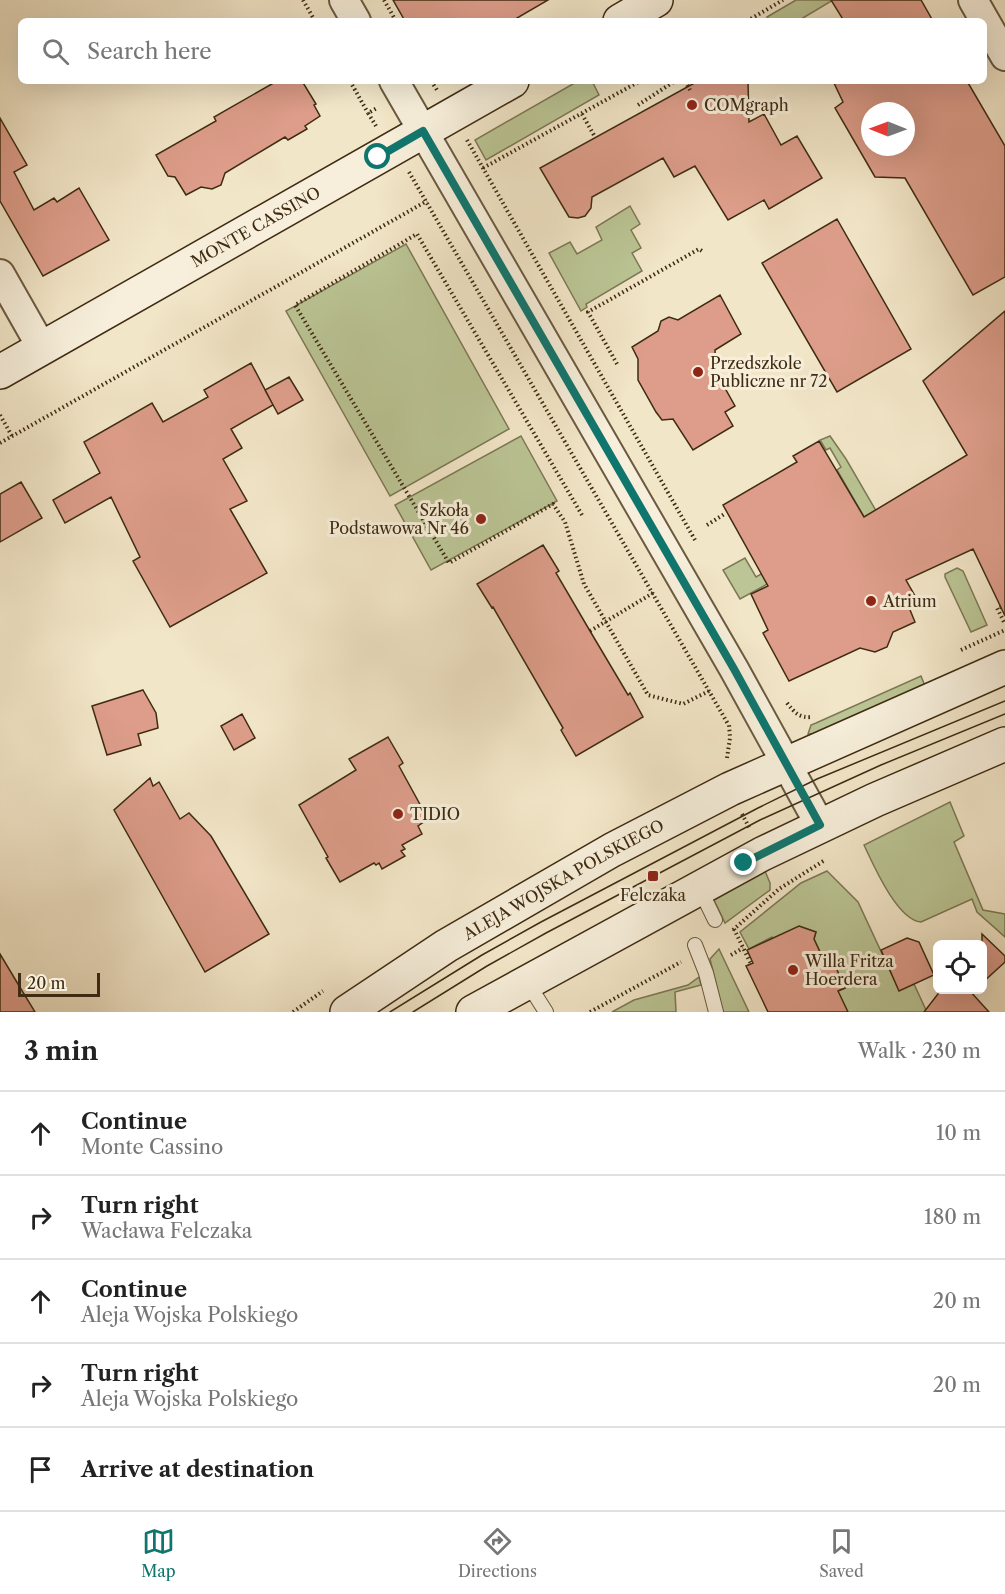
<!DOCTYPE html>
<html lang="en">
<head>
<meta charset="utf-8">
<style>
	body { margin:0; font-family:"Libre Caslon Text",serif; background:#f6f6f6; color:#222 }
	.controls { position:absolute; right:18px; bottom:18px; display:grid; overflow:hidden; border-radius:9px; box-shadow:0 6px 24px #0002 }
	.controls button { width:54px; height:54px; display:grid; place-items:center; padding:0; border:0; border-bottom:2px solid #e0e0e0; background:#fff; color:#222; font:30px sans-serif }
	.compass { position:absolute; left:861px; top:102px; width:54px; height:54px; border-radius:50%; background:#fff; box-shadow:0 6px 24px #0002; rotate:271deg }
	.scale { position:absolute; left:18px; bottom:15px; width:82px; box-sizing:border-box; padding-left:6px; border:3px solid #3e2b12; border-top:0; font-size:16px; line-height:21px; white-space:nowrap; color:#3e2b12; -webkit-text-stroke:4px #f7efdb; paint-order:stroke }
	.stop { position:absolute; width:18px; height:18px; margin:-14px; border:4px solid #0f766e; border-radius:50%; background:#fff }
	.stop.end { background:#0f766e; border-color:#fff; box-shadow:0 2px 6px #0008 }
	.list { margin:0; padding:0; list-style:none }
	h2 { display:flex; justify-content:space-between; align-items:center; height:78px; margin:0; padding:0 24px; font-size:26px }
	h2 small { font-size:20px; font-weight:400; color:#767676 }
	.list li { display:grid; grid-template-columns:39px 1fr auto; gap:18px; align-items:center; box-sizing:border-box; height:84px; padding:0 24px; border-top:2px solid #e0e0e0 }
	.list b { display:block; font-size:22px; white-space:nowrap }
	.list p { margin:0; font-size:20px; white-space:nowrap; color:#767676 }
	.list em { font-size:20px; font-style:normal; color:#767676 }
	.icon { flex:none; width:33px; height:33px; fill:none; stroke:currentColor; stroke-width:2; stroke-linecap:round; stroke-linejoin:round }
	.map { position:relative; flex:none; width:1005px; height:1012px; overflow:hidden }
	.search { position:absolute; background:#fff; box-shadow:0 6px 24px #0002; left:18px; right:18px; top:18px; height:66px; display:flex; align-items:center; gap:15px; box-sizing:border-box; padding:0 21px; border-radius:9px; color:#767676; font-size:22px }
	.sheet { height:498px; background:#fff }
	nav { display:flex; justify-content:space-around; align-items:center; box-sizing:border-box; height:84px; border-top:2px solid #e0e0e0; background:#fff; font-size:16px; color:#767676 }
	nav a { display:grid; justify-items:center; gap:3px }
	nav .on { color:#0f766e }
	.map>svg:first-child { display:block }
	.green { fill:#bbc595; stroke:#7c7854; stroke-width:1.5 }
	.building { fill:#dd9d8a; stroke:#3e2b12; stroke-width:1.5; fill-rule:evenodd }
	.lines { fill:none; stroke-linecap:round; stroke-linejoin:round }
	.lane-casing { stroke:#6b5a40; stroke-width:16 }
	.street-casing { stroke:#6b5a40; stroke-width:32 }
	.secondary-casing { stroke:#3e2b12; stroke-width:36 }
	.path { stroke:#3e2b12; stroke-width:4; stroke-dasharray:1.5 3; stroke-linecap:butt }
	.lane { stroke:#f7efdb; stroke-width:14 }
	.street { stroke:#f7efdb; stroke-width:28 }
	.secondary { stroke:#f7efdb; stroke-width:33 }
	.tram { stroke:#3e2b12; stroke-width:1.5 }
	.route { stroke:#0f766e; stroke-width:8 }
	.poi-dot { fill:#8f2418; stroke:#f7efdb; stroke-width:2 }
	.labels { text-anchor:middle; stroke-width:6; stroke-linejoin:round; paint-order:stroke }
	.poi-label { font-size:16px; fill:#3e2b12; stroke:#f7efdb; text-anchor:start }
	.street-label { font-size:16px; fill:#3e2b12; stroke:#f7efdb }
</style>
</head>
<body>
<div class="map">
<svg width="1005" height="1012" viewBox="0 0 1005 1012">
	<rect width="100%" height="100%" fill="#f2e6c8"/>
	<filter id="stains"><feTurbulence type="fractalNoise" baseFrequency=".00333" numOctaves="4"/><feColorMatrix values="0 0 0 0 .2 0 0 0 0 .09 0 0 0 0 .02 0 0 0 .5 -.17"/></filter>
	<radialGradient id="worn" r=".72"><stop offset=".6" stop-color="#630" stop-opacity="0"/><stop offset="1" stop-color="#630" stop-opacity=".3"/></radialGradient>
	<!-- green -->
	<path class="green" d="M796 0H833L798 21H771L767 17Z
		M578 81H592L599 95 486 160 475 140Z
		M630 206 640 224 631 230 641 248 632 253 642 271 586 304 587 307 581 311 549 253 570 242 577 254 602 240 596 227Z
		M406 244 509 429 390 496 286 311Z
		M521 436 557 501 431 570 395 505Z
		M830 436 846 459 882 521 740 599 723 570 745 558 756 577 863 515 837 470 841 467 830 448 826 450 820 440Z
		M957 568 963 571 987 625 971 632 945 577V574Z
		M921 676 925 686 818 734H808L811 725 816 723Z
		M950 802 964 836 954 842 983 910 1005 914V937L977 912 972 899 921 922C897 920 873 864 864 845Z
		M765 871 770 883V890L725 923 714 900Z
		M827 871 858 902 899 990 914 984 926 1010 924 1012H839L838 991 845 988 834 964 827 967 814 939 816 932 804 928 773 939 772 937 749 949 740 932 801 883Z
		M719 949 749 1012H723L710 959Z
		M699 977 701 985 675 992 676 1012H612L634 1000 688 985Z"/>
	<!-- building -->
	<path class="building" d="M393 0H548L512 21H405Z
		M831 0H921L933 21H844Z
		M277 81H302L316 104 314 105 320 116 305 126 307 129 288 140 285 137 225 173 221 185 212 189 201 187 186 195 175 177 168 176 156 155 216 121 214 117Z
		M698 81H748L749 122 764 114 781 145 797 136 822 178 769 209 764 200 728 220 695 166 674 177 663 158 592 197 591 208 585 216 578 218 569 217 540 168Z
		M833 81H967L1005 146V277L973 295 905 178 875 177 835 108 843 102ZM870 111H906V147H870Z
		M0 118 27 165 14 172 34 210 54 198 57 202 79 188 109 240 43 276 0 201Z
		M837 219 911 349 837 392 762 263Z
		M720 295 741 334 715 350 716 372 735 406 725 412 733 426 693 450 673 419 662 420 656 412 638 380V359L632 347 658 331 661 321 669 317 678 320Z
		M1005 311V616L973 549 906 580 915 596 906 600 915 622 893 632 887 647 875 652 860 648 789 681 763 633 768 630 751 594 768 586 723 505 797 462 793 456 819 441 864 517 967 455 923 381Z
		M251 363 273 405 231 429 242 448 223 459 247 501 230 509 267 573 170 627 133 561 140 557 111 497 65 523 53 500 100 473 84 442 152 403 163 422 208 397 204 390Z
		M289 377 303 400 278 414 265 390Z
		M21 482 42 518 0 542V494Z
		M543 545 559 571 556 573 590 631 628 695 630 693 643 717 576 756 561 730 563 728 493 607 492 608 477 584Z
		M143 690 156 713 158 728 138 734 141 745 107 755 92 706Z
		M242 714 255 738 234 750 221 726Z
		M388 737 403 763 399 766 428 819 418 826 422 834 402 845 405 849 401 851 405 856 382 869 379 863 376 865 374 863 340 882 326 858 328 857 299 805 356 770 349 759Z
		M150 778 153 786 159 782 180 819 189 813 211 836 269 934 205 972 114 810Z
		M799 926 816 932 814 939 827 967 834 963 845 988 838 991 848 1012H768L746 966 753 963 747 950Z
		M982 934 1005 956V962L982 983Z
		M907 938 919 942 934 975 899 991 881 950Z
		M0 954 21 989 35 1012H0Z
		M941 990H969L989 1012H924Z"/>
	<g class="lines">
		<!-- lane casing -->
		<g class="lane-casing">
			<path id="lane" d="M699 887 715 920
				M695 945 706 973 716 1012
				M527 982 546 1012"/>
		</g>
		<!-- street casing -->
		<g class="street-casing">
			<path id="street" d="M344 0 356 21
				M973 0 1005 56
				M394 81 734 669 820 825
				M0 274 42 348"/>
		</g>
		<!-- secondary casing -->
		<g class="secondary-casing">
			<g id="secondary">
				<path d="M620 21 656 0"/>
				<path id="s1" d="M0 372 512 81"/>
				<path id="s2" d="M347 1012 446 946 612 850 730 789 1005 667"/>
				<path d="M473 1012 762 854 875 800 1005 744"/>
			</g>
		</g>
		<!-- path -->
		<path class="path" d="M303 0 315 21
			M384 0 396 21
			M747 21 783 0
			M350 81 368 113
			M431 81 437 90
			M685 81 690 90
			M638 105 675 81
			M582 114 595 137
			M376 126 368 113 377 108
			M467 140 695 540
			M483 168 640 81
			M409 172 728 724
			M617 364 588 312 699 249 702 251
			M0 415 12 436
			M0 443 427 201
			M582 515 417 234 295 305 449 563 553 504 565 522 584 584 648 695 683 704 709 691
			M707 525 726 513
			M1001 607 997 608 1005 624
			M590 631 653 593
			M961 650 1005 630
			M787 703C795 713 799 718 812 717
			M727 758 730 738 729 724
			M742 814 750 829
			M734 929 751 964
			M733 930 779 889 825 860
			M731 955 743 948
			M293 1012 323 991
			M590 1012 681 962"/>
		<!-- lane -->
		<use href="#lane" class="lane"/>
		<!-- street -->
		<use href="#street" class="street"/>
		<!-- secondary -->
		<use href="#secondary" class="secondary"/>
		<!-- tram -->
		<path class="tram" d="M390 1012 482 955 541 922 758 808 817 779 1005 701
			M413 1012 487 966 546 933 760 820 881 765 1005 714"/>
	</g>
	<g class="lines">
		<!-- route -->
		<path class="route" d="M378 157 423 131 734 669 820 825 744 863"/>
	</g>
	<!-- markers -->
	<g class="poi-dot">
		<circle cx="692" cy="105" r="6"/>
		<circle cx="698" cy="372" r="6"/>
		<circle cx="481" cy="519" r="6"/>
		<circle cx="871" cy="601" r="6"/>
		<circle cx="398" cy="814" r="6"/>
		<rect x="647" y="870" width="12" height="12" rx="3"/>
		<circle cx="793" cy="970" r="6"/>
	</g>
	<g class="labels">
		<!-- poi labels -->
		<g class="poi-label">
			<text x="704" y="111">COMgraph</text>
			<text x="710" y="369">Przedszkole<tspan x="710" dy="18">Publiczne nr 72</tspan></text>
			<text x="469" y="516" text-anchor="end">Szkoła<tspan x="469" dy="18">Podstawowa Nr 46</tspan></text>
			<text x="883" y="607">Atrium</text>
			<text x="410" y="820">TIDIO</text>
			<text x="653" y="901" text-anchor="middle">Felczaka</text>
			<text x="805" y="967">Willa Fritza<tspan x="805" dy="18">Hoerdera</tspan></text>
		</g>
		<!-- street labels -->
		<g class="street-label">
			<text dy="6" stroke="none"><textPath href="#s1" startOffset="294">MONTE CASSINO</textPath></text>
			<text dy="6" stroke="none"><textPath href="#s2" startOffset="254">ALEJA WOJSKA POLSKIEGO</textPath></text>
		</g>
	</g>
	<rect width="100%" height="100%" filter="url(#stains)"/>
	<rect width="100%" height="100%" fill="url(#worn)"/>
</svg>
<div class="controls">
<button><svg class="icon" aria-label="locate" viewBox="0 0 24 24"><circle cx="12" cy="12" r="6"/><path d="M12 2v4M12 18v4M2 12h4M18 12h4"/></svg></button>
</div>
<svg class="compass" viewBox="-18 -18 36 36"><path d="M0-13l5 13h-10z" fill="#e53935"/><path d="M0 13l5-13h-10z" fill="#767676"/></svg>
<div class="scale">20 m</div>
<div class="stop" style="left:378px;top:157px"></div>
<div class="stop end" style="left:744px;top:863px"></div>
<div class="search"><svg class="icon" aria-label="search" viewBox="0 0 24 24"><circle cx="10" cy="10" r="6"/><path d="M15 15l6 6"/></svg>Search here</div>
</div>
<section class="sheet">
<h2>3 min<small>Walk · 230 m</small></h2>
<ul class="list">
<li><svg class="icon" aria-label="ahead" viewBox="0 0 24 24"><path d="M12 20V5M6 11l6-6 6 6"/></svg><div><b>Continue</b><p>Monte Cassino</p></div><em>10 m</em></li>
<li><svg class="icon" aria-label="right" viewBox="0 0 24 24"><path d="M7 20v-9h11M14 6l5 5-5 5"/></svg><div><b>Turn right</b><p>Wacława Felczaka</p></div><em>180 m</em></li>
<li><svg class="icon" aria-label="ahead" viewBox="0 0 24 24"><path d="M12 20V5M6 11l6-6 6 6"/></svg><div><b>Continue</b><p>Aleja Wojska Polskiego</p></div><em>20 m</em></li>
<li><svg class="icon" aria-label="right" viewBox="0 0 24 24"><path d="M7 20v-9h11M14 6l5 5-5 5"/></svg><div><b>Turn right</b><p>Aleja Wojska Polskiego</p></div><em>20 m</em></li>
<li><svg class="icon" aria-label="arrive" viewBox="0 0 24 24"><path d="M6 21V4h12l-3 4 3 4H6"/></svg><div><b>Arrive at destination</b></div></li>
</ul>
</section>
<nav>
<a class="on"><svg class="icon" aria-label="map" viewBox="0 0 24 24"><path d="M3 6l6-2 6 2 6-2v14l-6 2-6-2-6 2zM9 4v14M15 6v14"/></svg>Map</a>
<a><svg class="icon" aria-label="directions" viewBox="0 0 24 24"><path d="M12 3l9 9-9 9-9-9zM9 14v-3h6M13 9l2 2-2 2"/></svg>Directions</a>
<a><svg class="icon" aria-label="saved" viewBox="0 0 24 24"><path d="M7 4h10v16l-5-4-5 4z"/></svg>Saved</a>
</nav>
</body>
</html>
